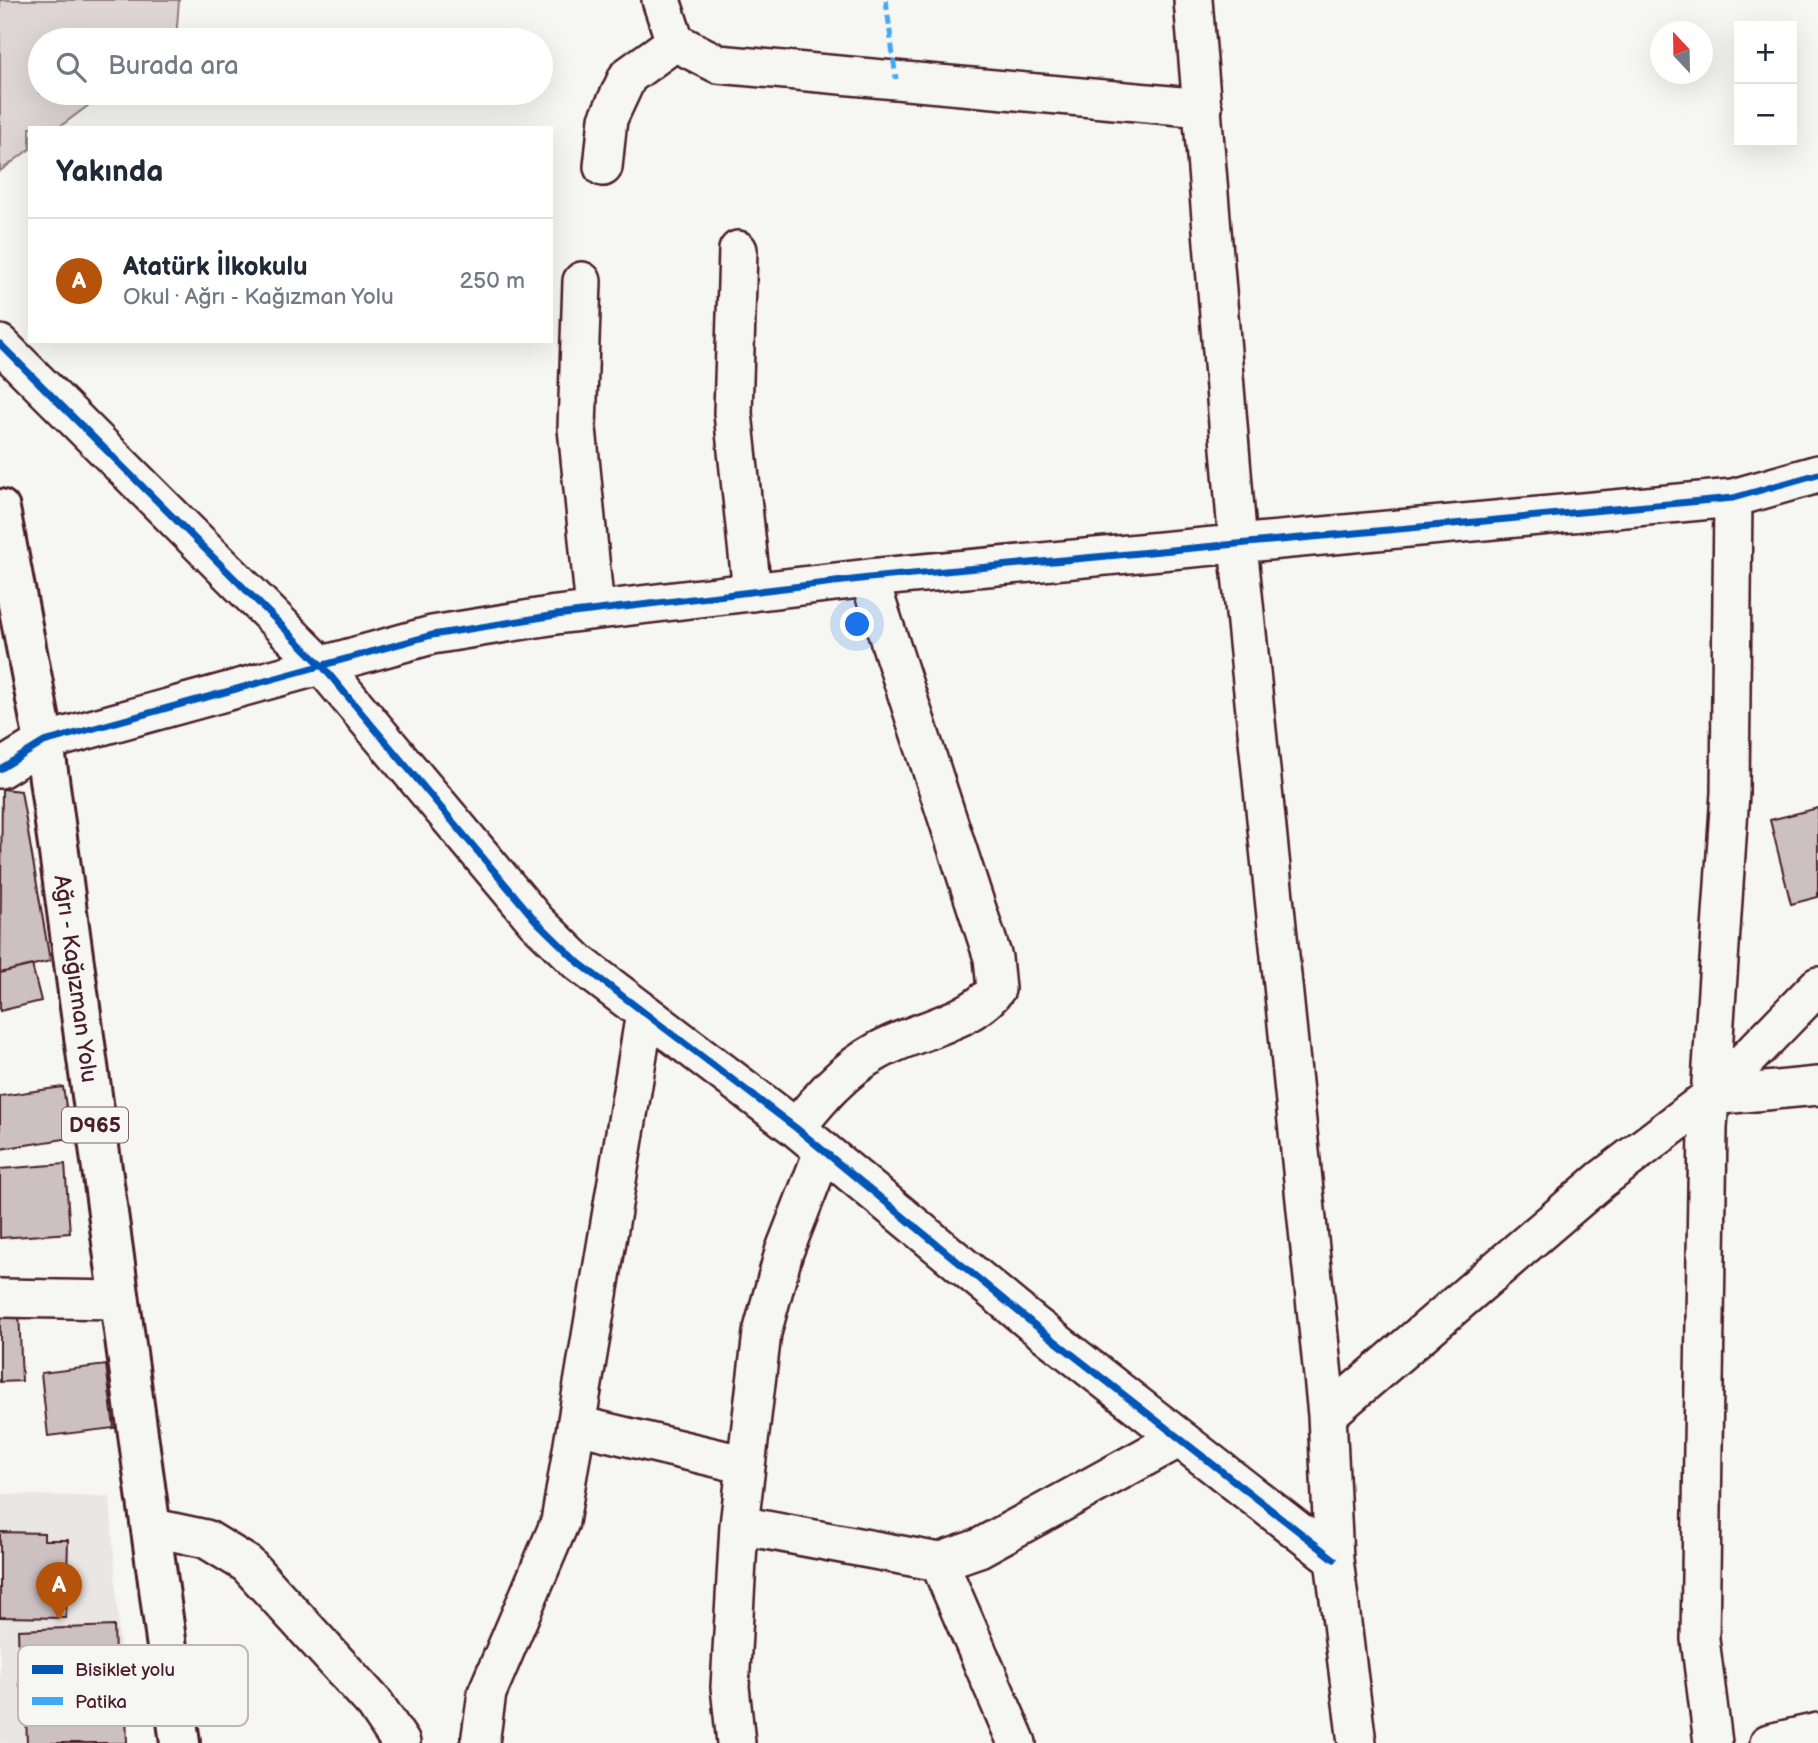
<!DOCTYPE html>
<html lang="tr">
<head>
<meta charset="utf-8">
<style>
	body { margin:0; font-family:"Balsamiq Sans",sans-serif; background:#f6f6f7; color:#1f2937 }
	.controls { position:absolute; right:21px; top:21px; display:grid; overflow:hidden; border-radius:0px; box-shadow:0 7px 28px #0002 }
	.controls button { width:63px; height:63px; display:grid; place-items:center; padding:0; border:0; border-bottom:2px solid #e0e1e3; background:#fff; color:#1f2937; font:35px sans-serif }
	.compass { position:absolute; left:1650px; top:21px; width:63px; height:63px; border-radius:50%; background:#fff; box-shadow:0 7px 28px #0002; rotate:338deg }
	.you { position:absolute; left:858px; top:625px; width:24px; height:24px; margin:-18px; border:5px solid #fff; border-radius:50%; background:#1a73e8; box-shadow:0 0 0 10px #1a73e833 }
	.badge { display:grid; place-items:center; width:46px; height:46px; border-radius:50%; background:#b45309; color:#fff; font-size:23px; font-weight:700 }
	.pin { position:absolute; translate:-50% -58px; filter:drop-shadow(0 2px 4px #0008) }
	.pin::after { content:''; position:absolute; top:37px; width:24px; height:21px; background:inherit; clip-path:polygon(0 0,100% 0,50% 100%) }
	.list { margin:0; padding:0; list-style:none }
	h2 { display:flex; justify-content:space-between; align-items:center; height:91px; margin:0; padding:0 28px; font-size:30px }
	h2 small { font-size:23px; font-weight:400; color:#747a83 }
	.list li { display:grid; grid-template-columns:46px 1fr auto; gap:21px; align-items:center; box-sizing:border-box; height:126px; padding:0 28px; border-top:2px solid #e0e1e3 }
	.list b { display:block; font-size:26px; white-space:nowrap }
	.list p { margin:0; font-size:23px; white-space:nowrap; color:#747a83 }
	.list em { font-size:23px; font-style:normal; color:#747a83 }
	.icon { flex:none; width:38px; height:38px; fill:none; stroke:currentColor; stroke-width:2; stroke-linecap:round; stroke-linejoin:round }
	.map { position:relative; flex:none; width:1818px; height:1743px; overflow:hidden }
	.search { position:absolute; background:#fff; box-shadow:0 7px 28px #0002; left:28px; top:28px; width:525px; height:77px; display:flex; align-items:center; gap:18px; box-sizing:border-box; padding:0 24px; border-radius:38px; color:#747a83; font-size:26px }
	.panel { position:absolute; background:#fff; box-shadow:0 7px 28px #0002; left:28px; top:126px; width:525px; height:217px; border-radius:0px }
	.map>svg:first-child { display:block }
	.built { fill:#e9e6e3 }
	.green { fill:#ddd6d5; stroke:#947a80; stroke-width:2 }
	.building { fill:#ccc1c0; stroke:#4a1f2b; stroke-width:2 }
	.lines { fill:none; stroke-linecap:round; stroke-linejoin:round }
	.minor-casing { stroke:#4a1f2b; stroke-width:42 }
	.major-casing { stroke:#4a1f2b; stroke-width:44 }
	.minor { stroke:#f6f6f2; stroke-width:37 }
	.major { stroke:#f6f6f2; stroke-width:38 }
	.quiet { stroke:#3fa9f5; stroke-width:5; stroke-dasharray:10 5; stroke-linecap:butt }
	.cycleway-casing { stroke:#f6f6f2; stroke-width:11 }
	.cycleway { stroke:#0057b8; stroke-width:7 }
	.labels { text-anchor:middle; stroke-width:7; stroke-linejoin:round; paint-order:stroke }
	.shield { fill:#f6f6f2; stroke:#7e6067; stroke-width:2 }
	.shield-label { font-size:21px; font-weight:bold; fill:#4a1f2b }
	.street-label { font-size:23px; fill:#4a1f2b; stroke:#f6f6f2 }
	.key { fill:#f6f6f2; stroke:#c2b6b6; stroke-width:2 }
	.key-label { font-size:19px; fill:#4a1f2b }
</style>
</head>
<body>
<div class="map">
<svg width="1818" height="1743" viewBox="0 0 1818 1743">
	<rect width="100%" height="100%" fill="#f6f6f2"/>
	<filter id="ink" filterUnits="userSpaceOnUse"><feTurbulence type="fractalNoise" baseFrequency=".0143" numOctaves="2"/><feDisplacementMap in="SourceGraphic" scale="14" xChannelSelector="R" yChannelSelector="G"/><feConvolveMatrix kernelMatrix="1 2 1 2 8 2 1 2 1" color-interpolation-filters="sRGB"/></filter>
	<g filter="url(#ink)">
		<!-- built -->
		<path class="built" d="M0 1494 110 1497 126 1743H0Z"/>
		<!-- green -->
		<path class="green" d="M0 0H179L176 39 40 40V93H105L58 128H30V149L0 171Z"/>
		<!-- building -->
		<path class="building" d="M2 789 21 791 50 961 0 973Z
			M1818 808V897L1791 904 1770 820Z
			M32 965 41 1001 0 1011V973Z
			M63 1087 71 1138 0 1149V1096Z
			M65 1164 70 1233 0 1238V1169Z
			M19 1310 22 1381 0 1382V1311Z
			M106 1365 114 1428 48 1436 41 1373Z
			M0 1532 44 1533V1540H68L66 1618 0 1617Z
			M114 1626 116 1683 20 1687 18 1630Z
			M125 1683 127 1743H27L25 1686Z"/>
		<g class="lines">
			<!-- minor casing -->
			<g class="minor-casing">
				<path id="minor" d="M661 0 675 42 718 64 1203 108
					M1193 0 1238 545 1327 1415 1334 1559 1357 1743
					M603 167 608 119 628 76 675 42
					M738 250 733 413 752 592
					M582 281 577 428 595 610
					M0 344 323 667 536 921 579 963 796 1128 1032 1323 1334 1559
					M0 769 44 742 432 635 556 615 869 578 1733 498 1818 474
					M1711 1096 1818 1086
					M796 1128C820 1098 843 1070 878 1051 913 1031 973 1022 996 989L993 958 869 578
					M0 1298 119 1300
					M1327 1415 1601 1180 1711 1096 1818 986
					M577 1425 746 1465
					M739 1525 939 1562 979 1548 1178 1439
					M150 1527 206 1539 247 1564 375 1704 401 1743
					M939 1562 1017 1743
					M480 1743 487 1693 560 1522 645 1013
					M736 1743 730 1687 739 1525 762 1333 784 1252 823 1152
					M1713 1743 1700 1639 1708 1128 1730 793 1733 498
					M1769 1743 1818 1732"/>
			</g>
			<!-- major casing -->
			<g class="major-casing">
				<g id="major">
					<path id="s1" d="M0 509 44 742 180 1743"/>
				</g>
			</g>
			<!-- minor -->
			<use href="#minor" class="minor"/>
			<!-- major -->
			<use href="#major" class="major"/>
			<!-- quiet -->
			<path class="quiet" d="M886 0 896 79"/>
			<!-- cycleway casing -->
			<g class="cycleway-casing">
				<path id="cycleway" d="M0 344 323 667 536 921 579 963 796 1128 1032 1323 1334 1559
					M0 769 44 742 432 635 556 615 869 578 1733 498 1818 474"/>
			</g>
			<!-- cycleway -->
			<use href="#cycleway" class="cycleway"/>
		</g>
	</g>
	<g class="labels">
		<!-- shield labels -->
		<rect class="shield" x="62" y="1107.5" width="66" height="35" rx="5"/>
		<g class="shield-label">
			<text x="95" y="1132">D965</text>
		</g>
		<!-- street labels -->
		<g class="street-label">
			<text dy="8" stroke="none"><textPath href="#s1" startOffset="476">Ağrı - Kağızman Yolu</textPath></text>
		</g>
	</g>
	<!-- legend -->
	<rect x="18" y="1645" width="230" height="81" rx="10" class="key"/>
	<rect x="32" y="1665" width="31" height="9" fill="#0057b8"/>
	<rect x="32" y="1697" width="31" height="8" fill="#3fa9f5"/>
	<g class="key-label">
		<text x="75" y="1676">Bisiklet yolu</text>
		<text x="75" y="1708">Patika</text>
	</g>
</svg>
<div class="controls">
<button>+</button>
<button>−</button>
</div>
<svg class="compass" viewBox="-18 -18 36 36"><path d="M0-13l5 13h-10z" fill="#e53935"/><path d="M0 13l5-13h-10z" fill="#747a83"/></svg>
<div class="you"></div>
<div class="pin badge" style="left:59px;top:1620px">A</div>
<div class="search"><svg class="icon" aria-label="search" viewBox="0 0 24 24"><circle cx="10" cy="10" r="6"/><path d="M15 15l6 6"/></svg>Burada ara</div>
<section class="panel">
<h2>Yakında<small></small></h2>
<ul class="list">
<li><span class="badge">A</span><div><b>Atatürk İlkokulu</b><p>Okul · Ağrı - Kağızman Yolu</p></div><em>250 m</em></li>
</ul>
</section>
</div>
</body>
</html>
